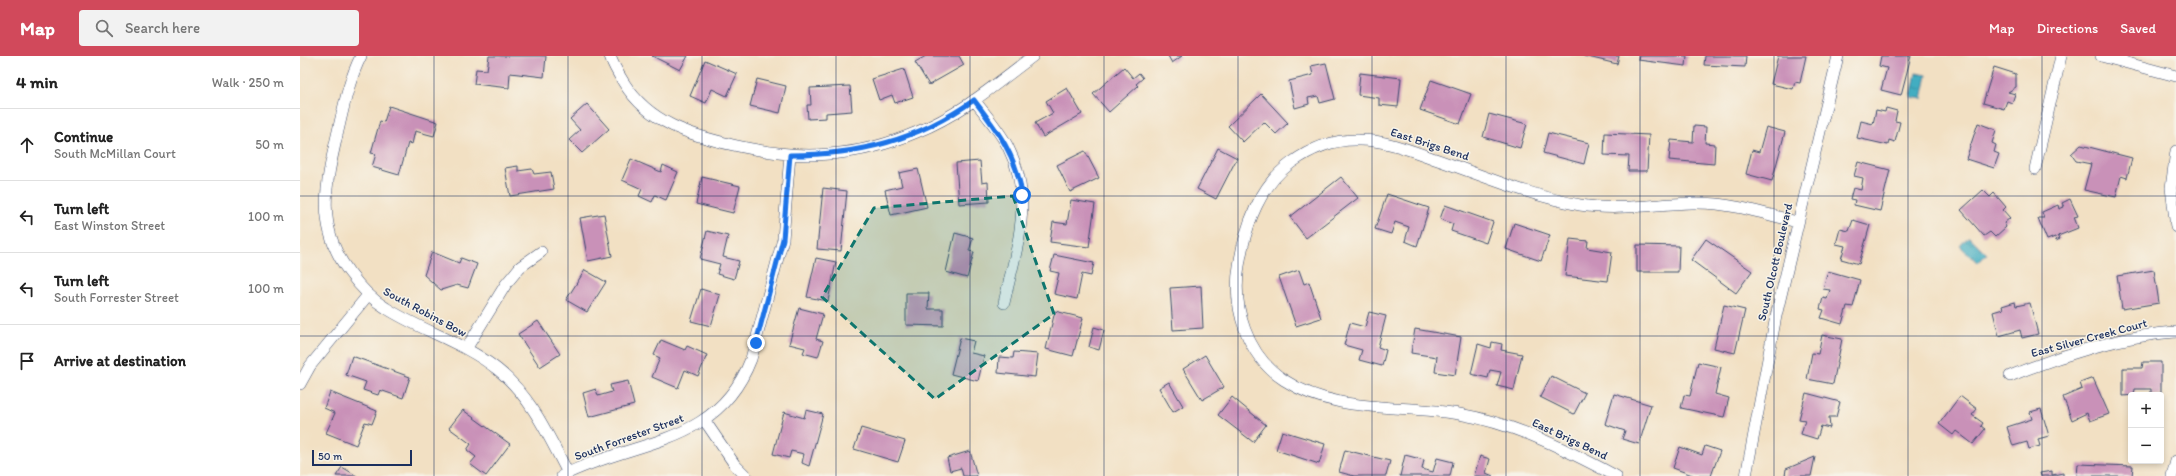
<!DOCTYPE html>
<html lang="en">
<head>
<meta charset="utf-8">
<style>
	body { margin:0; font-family:Itim,sans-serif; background:#f2f2f2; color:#222 }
	.controls { position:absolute; right:12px; bottom:12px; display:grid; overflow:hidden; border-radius:4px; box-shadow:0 2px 6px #0003 }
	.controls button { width:36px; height:36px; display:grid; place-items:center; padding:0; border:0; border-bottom:1px solid #e0e0e0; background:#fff; color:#222; font:20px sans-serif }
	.scale { position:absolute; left:12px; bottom:10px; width:100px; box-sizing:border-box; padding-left:4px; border:2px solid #1b2f5e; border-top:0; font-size:11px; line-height:14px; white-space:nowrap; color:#1b2f5e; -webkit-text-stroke:3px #f7f3e8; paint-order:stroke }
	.stop { position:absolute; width:12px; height:12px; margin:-9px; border:3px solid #1a73e8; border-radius:50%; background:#fff }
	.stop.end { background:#1a73e8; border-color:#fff; box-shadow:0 1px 4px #0008 }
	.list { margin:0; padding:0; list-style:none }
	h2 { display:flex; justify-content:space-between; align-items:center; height:52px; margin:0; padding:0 16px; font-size:17px }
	h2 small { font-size:13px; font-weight:400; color:#767676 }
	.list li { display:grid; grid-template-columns:26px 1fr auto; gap:12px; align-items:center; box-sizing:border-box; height:72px; padding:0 16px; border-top:1px solid #e0e0e0 }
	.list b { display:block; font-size:15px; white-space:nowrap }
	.list p { margin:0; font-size:13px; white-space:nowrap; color:#767676 }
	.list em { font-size:13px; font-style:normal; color:#767676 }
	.icon { flex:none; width:22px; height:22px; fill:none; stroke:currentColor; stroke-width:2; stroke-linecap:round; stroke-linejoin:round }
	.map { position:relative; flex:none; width:1876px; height:420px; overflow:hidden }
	header { display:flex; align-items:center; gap:24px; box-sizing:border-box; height:56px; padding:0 20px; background:#d1495b; color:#fff }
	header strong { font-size:19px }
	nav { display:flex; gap:22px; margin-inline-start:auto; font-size:14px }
	.search { width:280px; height:36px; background:#f2f2f2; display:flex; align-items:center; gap:10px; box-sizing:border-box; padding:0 14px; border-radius:4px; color:#767676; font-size:15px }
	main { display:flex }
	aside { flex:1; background:#fff }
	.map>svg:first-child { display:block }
	.water { fill:url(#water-ripples); stroke:#2e6e90 }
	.building { fill:#c991b8 }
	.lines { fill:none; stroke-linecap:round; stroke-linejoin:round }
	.minor-casing { stroke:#3b4a6d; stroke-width:12 }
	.minor { stroke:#fff; stroke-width:11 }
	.route { stroke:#1a73e8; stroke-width:5 }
	.marked { fill:#0f766e; fill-opacity:0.2; stroke:#0f766e; stroke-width:3; stroke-dasharray:8 5; stroke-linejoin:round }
	.grid { fill:none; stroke:#1b2f5e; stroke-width:1; stroke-opacity:0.55 }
	.labels { text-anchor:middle; stroke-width:3; stroke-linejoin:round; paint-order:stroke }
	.street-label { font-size:12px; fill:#1b2f5e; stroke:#f7f3e8 }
</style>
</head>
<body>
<header>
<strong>Map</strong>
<div class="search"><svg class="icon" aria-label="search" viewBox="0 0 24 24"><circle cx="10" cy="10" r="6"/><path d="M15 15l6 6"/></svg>Search here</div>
<nav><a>Map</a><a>Directions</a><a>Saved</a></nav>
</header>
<main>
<aside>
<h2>4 min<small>Walk · 250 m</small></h2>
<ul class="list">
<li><svg class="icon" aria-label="ahead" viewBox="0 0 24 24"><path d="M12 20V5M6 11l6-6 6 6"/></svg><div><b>Continue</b><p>South McMillan Court</p></div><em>50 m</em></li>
<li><svg class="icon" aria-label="left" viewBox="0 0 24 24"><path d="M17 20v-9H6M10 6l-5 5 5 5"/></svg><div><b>Turn left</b><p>East Winston Street</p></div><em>100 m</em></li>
<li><svg class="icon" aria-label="left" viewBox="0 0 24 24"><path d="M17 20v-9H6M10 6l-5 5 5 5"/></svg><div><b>Turn left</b><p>South Forrester Street</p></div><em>100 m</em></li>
<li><svg class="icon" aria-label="arrive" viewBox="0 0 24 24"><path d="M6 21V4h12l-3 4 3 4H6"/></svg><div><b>Arrive at destination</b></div></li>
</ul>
</aside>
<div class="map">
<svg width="1876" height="420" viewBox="0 0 1876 420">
	<defs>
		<pattern id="water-ripples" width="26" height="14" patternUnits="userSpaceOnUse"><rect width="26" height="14" fill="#42adc1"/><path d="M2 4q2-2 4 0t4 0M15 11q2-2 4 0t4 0" fill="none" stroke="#368da0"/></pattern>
	</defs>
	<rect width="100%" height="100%" fill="#f7f3e8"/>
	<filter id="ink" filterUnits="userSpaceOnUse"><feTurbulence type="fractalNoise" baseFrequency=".025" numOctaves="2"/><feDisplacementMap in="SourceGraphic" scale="8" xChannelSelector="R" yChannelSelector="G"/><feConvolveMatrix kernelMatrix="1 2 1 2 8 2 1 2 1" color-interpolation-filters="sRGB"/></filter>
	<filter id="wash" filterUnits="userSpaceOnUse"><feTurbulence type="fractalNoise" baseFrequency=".012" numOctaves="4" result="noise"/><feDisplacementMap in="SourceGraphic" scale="16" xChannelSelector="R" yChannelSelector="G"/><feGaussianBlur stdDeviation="0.9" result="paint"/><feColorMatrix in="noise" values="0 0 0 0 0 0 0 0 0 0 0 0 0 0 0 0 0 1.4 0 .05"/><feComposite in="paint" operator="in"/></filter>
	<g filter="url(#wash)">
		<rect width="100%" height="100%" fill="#f2e0c3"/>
		<!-- water -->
		<path class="water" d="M1616 17 1627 19 1622 43 1611 41Z
			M1669 180 1687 198 1678 207 1660 190Z"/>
		<g id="blocks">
			<!-- building -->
			<path class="building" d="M189 0H246L244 21 210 17 209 32 174 28 176 13 187 14Z
				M352 0H388L380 14Z
				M626 0H659L664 9 629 29 615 6Z
				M868 0H882L872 7Z
				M1284 0H1319L1317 8Z
				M1339 0H1387L1386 10 1338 4Z
				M1405 0H1446L1445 11 1404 9Z
				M1478 0H1506L1500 27 1495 26 1493 33 1471 28Z
				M1581 0H1611L1601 39 1581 34 1587 12 1579 10Z
				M405 4 437 18 427 40 412 33 406 47 390 40Z
				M1026 7 1035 43 1020 47 1018 40 1008 42 1009 48 995 52 989 25 1013 19 1011 10Z
				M824 11 833 22 839 17 843 22 836 28 838 30 809 56 793 38Z
				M1694 11 1716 18V31L1708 36 1715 38 1712 47 1707 45 1704 53 1683 47Z
				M604 13 613 41 595 47 592 39 579 44 572 23Z
				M1060 17 1101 22 1098 51 1079 49V42L1058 39Z
				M457 23 486 30 480 57 450 50Z
				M1131 24 1171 38 1160 68 1120 54Z
				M550 30 552 55 526 57V62L508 63 507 49H511L510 32Z
				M767 32 782 58 743 81 735 67 753 57 746 45Z
				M961 38 988 67 976 78 964 66 943 86 928 70Z
				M287 48 309 73 282 97 269 84 280 74 270 63Z
				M89 50 138 66 134 80 115 75 112 88 108 87 99 119 72 111 76 98 71 97 80 65 84 66Z
				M1586 52 1597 55 1595 65 1600 66 1595 86 1589 84 1588 89 1557 82 1561 65 1573 68 1576 54 1585 56Z
				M1189 58 1227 68 1220 92 1183 81Z
				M1678 67 1696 74 1692 87 1696 89 1694 96 1699 98 1694 112 1666 103Z
				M1394 70 1406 71 1405 87 1415 88 1414 108 1369 104 1371 84 1393 86Z
				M1466 71 1485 76 1472 125 1446 118 1452 94 1459 96Z
				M1248 77 1289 87 1284 108 1243 97Z
				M1305 77 1349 79 1347 115H1328L1329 100 1304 99Z
				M1781 89 1832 102 1827 122 1821 120 1816 141 1784 134 1791 108 1776 105 1771 98Z
				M918 92 937 102 916 143 897 133Z
				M785 95 799 122 770 136 757 109Z
				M331 103 361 116 363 109 378 116 366 144 355 139 352 146 339 140 342 133 322 124Z
				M680 105 682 127 688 126 689 146 659 148 656 107Z
				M1558 106 1590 114 1580 155 1554 149 1555 144 1550 143 1553 132 1561 134 1563 122 1554 120Z
				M218 110V115L232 113 234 118 251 116 254 133 210 140 205 112Z
				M618 113 627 151 591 159 585 134 602 130 599 117Z
				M402 121 440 130 433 157 396 148Z
				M1041 121 1058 142 1006 182 990 161Z
				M523 132 547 135 541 195 517 193Z
				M1683 134 1690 141 1694 137 1706 151 1703 154 1710 162 1704 167 1706 171 1695 181 1690 176 1684 180 1661 154Z
				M1087 138 1129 152 1117 190 1105 185 1109 171 1095 166 1091 178 1075 173Z
				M1770 143 1778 160 1774 161 1778 172 1758 180 1760 183 1756 185 1755 181 1747 184 1738 162H1744L1742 156 1758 149 1759 153 1764 151 1762 147Z
				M771 144 795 148 789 191 750 186 753 166 767 168Z
				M1145 149 1193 166 1186 187 1151 175 1153 168 1140 163Z
				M304 158 312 200 288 205 280 162Z
				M1553 164 1570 169 1559 208 1541 203 1545 190 1536 188 1540 173 1549 175Z
				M1214 167 1250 179 1241 205 1206 193Z
				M407 175 428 180 423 201 439 205 434 223 417 218 420 208 400 203Z
				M655 177 673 182 669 195 674 196 667 222 646 216Z
				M1270 183 1288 185 1287 192 1312 196 1308 225 1265 220Z
				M1406 183 1452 215 1436 237 1391 204Z
				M1337 189 1379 190 1378 216H1337Z
				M132 196 159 207 161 202 177 208 168 232 157 229 141 234 124 219Z
				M754 199 794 207 791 220 782 218 777 243 754 238 759 217 750 215Z
				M516 202 536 206 528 245 507 241Z
				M285 214 306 226 287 256 266 244Z
				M999 214 1004 228 1009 226 1021 262 996 270 979 221Z
				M1854 214 1859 247 1822 253 1817 220Z
				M1528 215 1560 224 1553 251 1547 250 1542 268 1521 262 1524 254 1520 253 1523 242 1527 243 1530 234 1523 233Z
				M901 230 903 272 873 274 870 232Z
				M401 233 420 239 411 270 391 265Z
				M606 237H629L628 253H643V270L606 269Z
				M1715 246 1716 250 1730 247 1738 278 1722 282 1720 274 1699 280 1693 256 1703 253 1702 250Z
				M1424 249 1445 254 1435 297 1414 292Z
				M499 252 523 258 516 283 523 285 518 301 503 297 505 292 489 288Z
				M755 255 783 262 773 300 746 293Z
				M1069 256 1086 260 1078 291 1086 294 1082 310 1059 304 1062 294 1044 289 1050 267 1065 271Z
				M238 265 260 298 240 311 218 278Z
				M794 271 804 274 799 294 789 291Z
				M1115 273 1161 281 1155 319 1135 316 1137 301 1111 297Z
				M1522 279 1542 283 1533 328 1507 323 1512 297 1518 298Z
				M660 282 674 285 671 297 684 300 678 325 651 318Z
				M361 284 385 294 387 290 407 299 398 320 385 314 378 332 352 321 360 302 354 299Z
				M1192 286 1202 288 1201 294 1222 298 1214 334 1197 330 1201 316 1190 314 1188 322 1171 318 1178 288 1191 292Z
				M714 296 738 298 735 321 698 317 699 301 713 302Z
				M905 299 924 331 902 344 883 313Z
				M52 300 110 321 103 342 80 334 78 339 63 334 66 326 46 319Z
				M1398 306 1421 311 1415 338 1429 342 1424 361 1381 352 1384 339 1390 340Z
				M1843 306H1861V339H1851V333H1835L1834 339 1823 340V312H1842Z
				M1251 320 1285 337 1274 358 1240 341Z
				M1793 322 1809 358 1790 365 1787 357 1772 364 1763 341 1782 333 1780 327Z
				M328 325 334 349 289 361 283 337 296 333 298 340 312 336 310 329Z
				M869 326 883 350 873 356 859 332Z
				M30 336 77 355 72 368 65 366 56 389 26 377 35 357 24 352Z
				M1506 337 1540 346 1536 361H1529L1530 372 1521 370 1517 383 1501 378 1505 364 1499 363Z
				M1314 338 1351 349 1339 388 1322 383 1325 375 1305 368Z
				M1660 340 1677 353 1672 359 1683 367 1681 370 1685 373 1673 388 1656 375 1653 379 1639 368Z
				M932 341 966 369 953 386 918 359Z
				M1741 353 1749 380 1738 383 1740 390 1729 393 1727 386 1713 390 1707 371 1732 363 1730 356Z
				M163 354 210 388 186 420 170 408 176 401 167 394 171 388 149 372Z
				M506 354 523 358 509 410 502 407 504 398 491 395 489 402 473 398 484 356 504 362Z
				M561 372 605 385 598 406 554 393Z
				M982 375 1025 388 1019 408 976 394Z
				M1405 390 1420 395 1411 420H1395L1373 412 1380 391 1402 399Z
				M1045 394 1090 405 1086 420H1054L1039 416Z
				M670 395 677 420H663L661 412 650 415 647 402Z
				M1105 399 1124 404 1122 413 1133 416 1137 402 1153 406 1150 420H1100Z
				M1180 400 1190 403 1186 417 1193 420H1174Z
				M1515 401 1511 420H1485L1486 413Z
				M1778 408 1833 410 1832 420H1777Z
				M42 411 57 420H36Z
				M1752 415V419L1763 417V420H1741L1740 417Z"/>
		</g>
	</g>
	<g filter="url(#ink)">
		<use href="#blocks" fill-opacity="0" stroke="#3b4a6d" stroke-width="1"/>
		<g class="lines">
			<!-- minor casing -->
			<g class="minor-casing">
				<path id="minor" d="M61 0C49 24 44 49 38 75 26 127 15 170 49 216 60 231 71 243 86 252 122 275 163 286 197 313 231 340 248 379 268 417
					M310 0C313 9 319 19 324 27 349 67 390 79 433 89 465 96 496 101 529 98 559 96 589 88 617 76 660 59 696 28 733 0
					M1801 0 1876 20
					M674 44C686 59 699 74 708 91 735 144 716 193 704 247
					M1876 95 1871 132 1876 171
					M1735 113 1761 0
					M166 293 206 228 220 211 241 196
					M1710 320C1758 300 1824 279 1876 276
					M0 328 10 310 68 239
					M405 365 435 409 446 420
					M262 420C334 383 417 391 451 303L483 183 490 99
					M1316 420C1265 393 1216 368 1159 358 1101 348 1035 358 984 324 947 300 932 252 939 210 945 171 958 131 991 107 1010 93 1034 83 1059 84 1085 84 1110 94 1135 103 1182 119 1230 140 1280 149 1317 155 1355 148 1392 147 1429 146 1463 157 1497 166
					M1446 420 1476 260 1538 0
					M1872 420 1876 405"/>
			</g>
			<!-- minor -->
			<use href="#minor" class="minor"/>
		</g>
	</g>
	<g class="lines" filter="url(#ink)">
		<!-- route -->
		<path class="route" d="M456 287 483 183 490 99C559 99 618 84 674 44 697 74 717 100 722 139"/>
	</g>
	<!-- marked area -->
	<path class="marked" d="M713 140 754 258 635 343 522 241 574 152Z"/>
	<!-- grid -->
	<path class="grid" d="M134 0V420M268 0V420M402 0V420M536 0V420M670 0V420M804 0V420M938 0V420M1072 0V420M1206 0V420M1340 0V420M1474 0V420M1608 0V420M1742 0V420M0 140H1876M0 280H1876"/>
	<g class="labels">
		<!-- street labels -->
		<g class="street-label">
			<text transform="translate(1130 88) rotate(18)" y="4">East Brigs Bend</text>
			<text transform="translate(1475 206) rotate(-77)" y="4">South Olcott Boulevard</text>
			<text transform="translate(125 256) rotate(28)" y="4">South Robins Bow</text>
			<text transform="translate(1789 282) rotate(-15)" y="4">East Silver Creek Court</text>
			<text transform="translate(329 381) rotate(-20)" y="4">South Forrester Street</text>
			<text transform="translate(1270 383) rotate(25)" y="4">East Brigs Bend</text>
		</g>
	</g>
</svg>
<div class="controls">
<button>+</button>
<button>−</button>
</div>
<div class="scale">50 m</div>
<div class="stop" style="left:722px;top:139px"></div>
<div class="stop end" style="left:456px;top:287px"></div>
</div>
</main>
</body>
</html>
